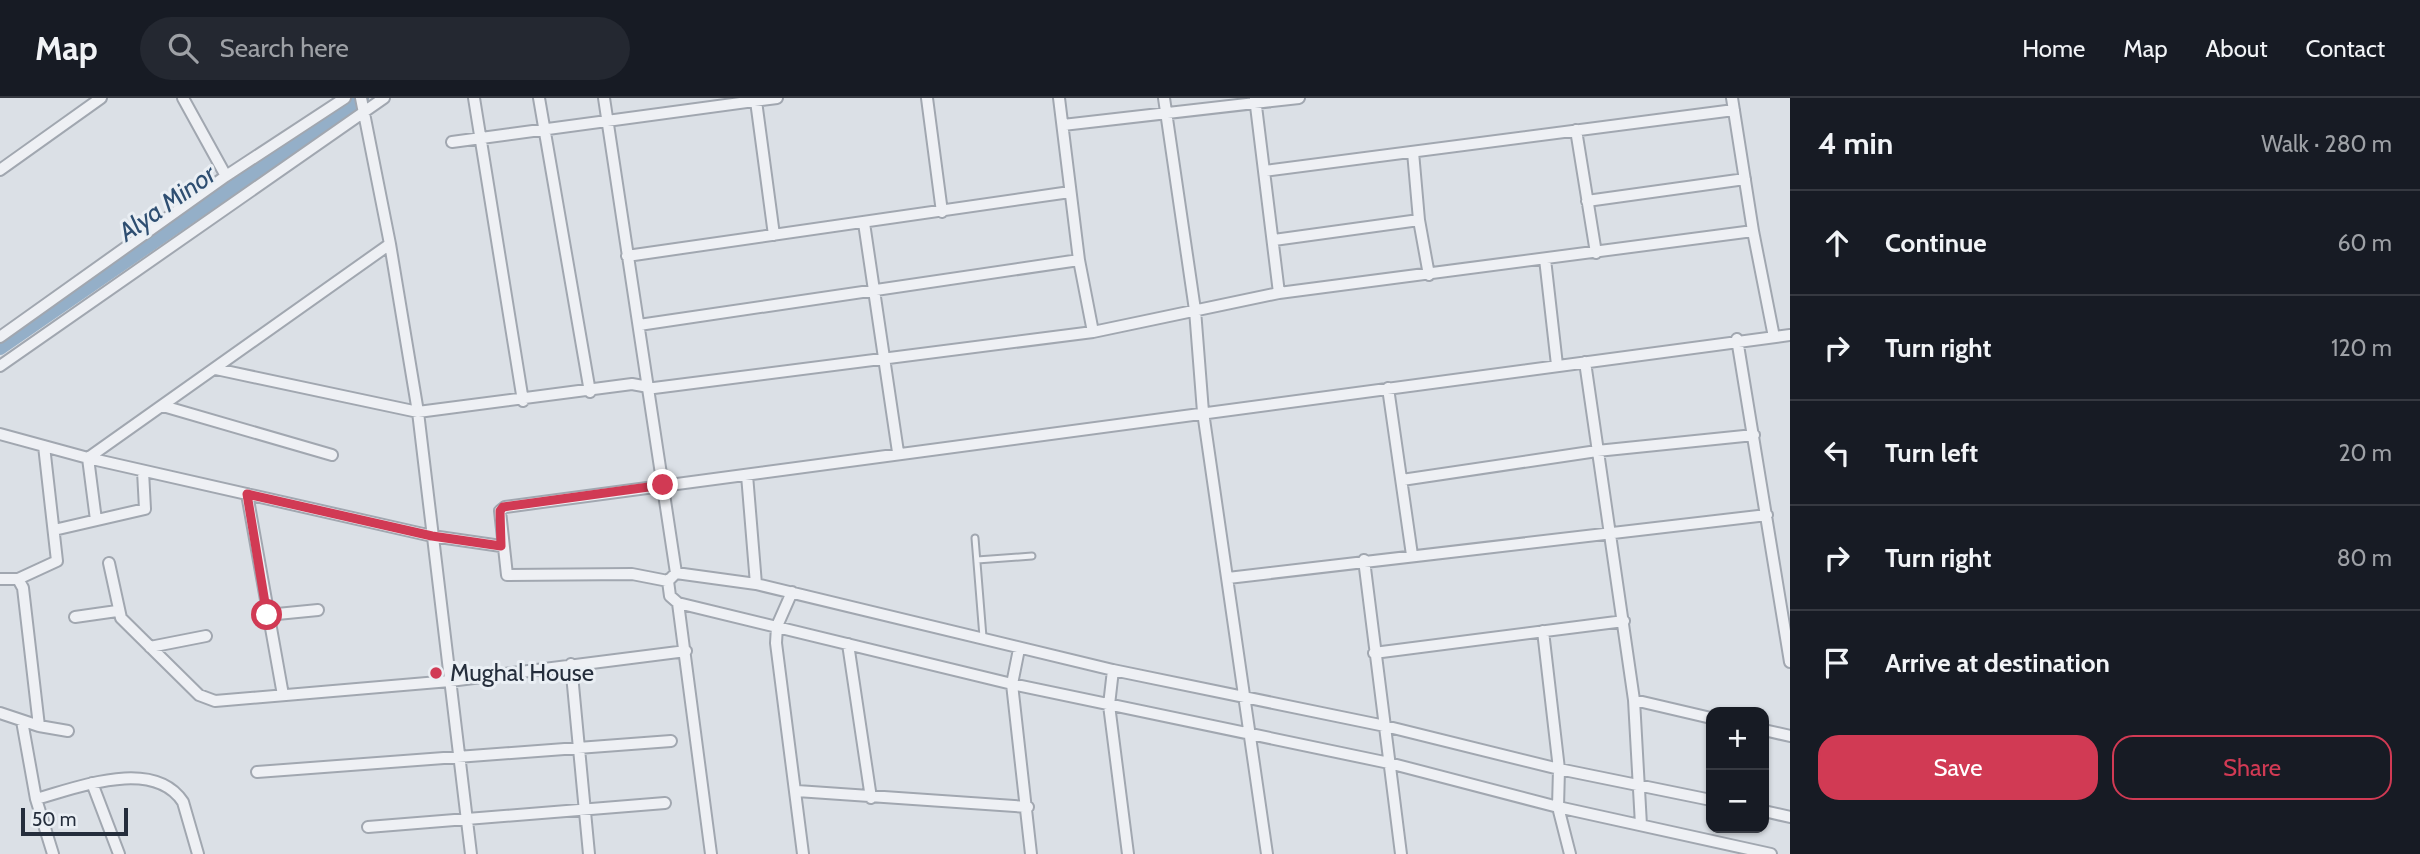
<!DOCTYPE html>
<html lang="en">
<head>
<meta charset="utf-8">
<style>
	body { margin:0; font-family:Cabin,sans-serif; background:#242831; color:#f1f3f6 }
	.controls { position:absolute; right:21px; bottom:21px; display:grid; overflow:hidden; border-radius:14px; box-shadow:0 2px 5px #0004 }
	.controls button { width:63px; height:63px; display:grid; place-items:center; padding:0; border:0; border-bottom:2px solid #363941; background:#171b24; color:#f1f3f6; font:35px sans-serif }
	.scale { position:absolute; left:21px; bottom:18px; width:107px; box-sizing:border-box; padding-left:7px; border:4px solid #252e3c; border-top:0; font-size:19px; line-height:24px; white-space:nowrap; color:#252e3c; -webkit-text-stroke:5px #eaeff4; paint-order:stroke }
	.stop { position:absolute; width:21px; height:21px; margin:-16px; border:5px solid #d13a54; border-radius:50%; background:#fff }
	.stop.end { background:#d13a54; border-color:#fff; box-shadow:0 2px 7px #0008 }
	.list { margin:0; padding:0; list-style:none }
	h2 { display:flex; justify-content:space-between; align-items:center; height:91px; margin:0; padding:0 28px; font-size:30px }
	h2 small { font-size:23px; font-weight:400; color:#9ea1a6 }
	.list li { display:grid; grid-template-columns:46px 1fr auto; gap:21px; align-items:center; box-sizing:border-box; height:105px; padding:0 28px; border-top:2px solid #363941 }
	.list b { display:block; font-size:26px; white-space:nowrap }
	.list em { font-size:23px; font-style:normal; color:#9ea1a6 }
	.actions { display:flex; gap:14px; padding:21px 28px }
	.actions a { flex:1; padding:16px 0; border:2px solid #d13a54; border-radius:21px; text-align:center; font-size:24px; color:#d13a54 }
	.actions .main { background:#d13a54; color:#fff }
	.icon { flex:none; width:38px; height:38px; fill:none; stroke:currentColor; stroke-width:2; stroke-linecap:round; stroke-linejoin:round }
	.map { position:relative; flex:none; width:1790px; height:756px; overflow:hidden }
	header { display:flex; align-items:center; gap:42px; box-sizing:border-box; height:98px; padding:0 35px; background:#171b24; border-bottom:2px solid #363941 }
	header strong { font-size:33px }
	nav { display:flex; gap:38px; margin-inline-start:auto; font-size:24px }
	.search { width:490px; height:63px; background:#242831; display:flex; align-items:center; gap:18px; box-sizing:border-box; padding:0 24px; border-radius:38px; color:#9ea1a6; font-size:26px }
	main { display:flex }
	aside { flex:1; background:#171b24 }
	.map>svg:first-child { display:block }
	.lines { fill:none; stroke-linecap:round; stroke-linejoin:round }
	.canal { stroke:#94afc8; stroke-width:14 }
	.service-casing { stroke:#a1a7b0; stroke-width:9 }
	.minor-casing { stroke:#a1a7b0; stroke-width:14 }
	.service { stroke:#eef0f4; stroke-width:5 }
	.minor { stroke:#eef0f4; stroke-width:10 }
	.route { stroke:#d13a54; stroke-width:9 }
	.poi-dot { fill:#d13a54; stroke:#eaeff4; stroke-width:2.5 }
	.labels { text-anchor:middle; stroke-width:6; stroke-linejoin:round; paint-order:stroke }
	.poi-label { font-size:24px; fill:#252e3c; stroke:#eaeff4; text-anchor:start }
	.water-label { font-size:26px; font-style:italic; fill:#2e4e71; stroke:#eaeff4 }
</style>
</head>
<body>
<header>
<strong>Map</strong>
<div class="search"><svg class="icon" aria-label="search" viewBox="0 0 24 24"><circle cx="10" cy="10" r="6"/><path d="M15 15l6 6"/></svg>Search here</div>
<nav><a>Home</a><a>Map</a><a>About</a><a>Contact</a></nav>
</header>
<main>
<div class="map">
<svg width="1790" height="756" viewBox="0 0 1790 756">
	<rect width="100%" height="100%" fill="#dbe0e6"/>
	<g class="lines">
		<!-- canal -->
		<path class="canal" d="M0 250 362 0"/>
		<!-- service casing -->
		<g class="service-casing">
			<path id="service" d="M975 440 983 539
				M977 462 1032 458"/>
		</g>
		<!-- minor casing -->
		<g class="minor-casing">
			<path id="minor" d="M183 0 226 78
				M361 0 390 146 418 314 471 756
				M474 0 523 303
				M539 0 590 294
				M604 0 676 475
				M927 0 942 114
				M1059 0 1079 162 1093 234
				M1164 0 1195 212 1203 314 1267 756
				M1255 0 1279 195
				M1732 0 1753 133
				M756 3 774 137
				M1063 27 1299 0
				M1576 32 1596 155
				M452 44 777 0
				M1413 54 1419 122 1429 177
				M0 72 101 0
				M1264 73 1734 12
				M1587 103 1745 81
				M864 125 898 354
				M1274 142 1419 122
				M627 158 1070 94
				M1545 161 1557 267
				M639 227 1079 162
				M0 239 226 78 345 0
				M1737 241 1790 564
				M1585 264 1634 602 1641 727
				M0 268 384 0
				M216 271 418 314 632 286 654 290 1093 234 1279 195 1753 133 1774 239
				M1388 290 1412 457
				M163 308 332 357
				M0 336 88 360 432 438 501 448
				M747 377 756 486
				M1402 382 1597 353 1754 337
				M247 396 283 597
				M96 422 88 360 390 146
				M54 432 145 411 143 373
				M1364 462 1401 756
				M109 465 121 520 199 597 215 603 450 583 686 553
				M1228 480 1767 417
				M0 481H18L57 463 44 348
				M18 481 23 490 39 628
				M668 483 632 476 507 477 500 413 505 409 1790 237
				M792 494 777 528 776 545 803 756
				M678 505 711 756
				M267 517 318 512
				M75 519 117 513
				M1543 533 1559 671 1558 709 1570 756
				M848 546 871 700
				M150 549 206 538
				M1019 551 1012 586 1031 756
				M1374 555 1624 523
				M571 566 589 756
				M1113 572 1109 607 1128 756
				M1634 602 1711 620
				M0 615 39 628 68 633
				M22 623 36 701 53 756
				M1764 632 1790 638
				M257 674 671 643
				M92 685 119 756
				M797 693 1028 709
				M36 701C77 690 153 659 183 704L198 756
				M1711 702 1559 671 1385 628 1113 572 756 486 676 475 668 483 670 498 678 505 1012 586 1389 665 1558 709 1771 756
				M1764 713 1790 719
				M368 729 665 705"/>
		</g>
		<!-- service -->
		<use href="#service" class="service"/>
		<!-- minor -->
		<use href="#minor" class="minor"/>
	</g>
	<g class="lines">
		<!-- route -->
		<path class="route" d="M267 517 247 396 432 438 501 448 500 413 503 409 663 387"/>
	</g>
	<!-- markers -->
	<circle class="poi-dot" cx="436" cy="575" r="7"/>
	<g class="labels">
		<!-- poi labels -->
		<g class="poi-label">
			<text x="450" y="583">Mughal House</text>
		</g>
		<!-- water labels -->
		<g class="water-label">
			<text transform="translate(167 105) rotate(-35)" y="9">Alya Minor</text>
		</g>
	</g>
</svg>
<div class="controls">
<button>+</button>
<button>−</button>
</div>
<div class="scale">50 m</div>
<div class="stop" style="left:267px;top:517px"></div>
<div class="stop end" style="left:663px;top:387px"></div>
</div>
<aside>
<h2>4 min<small>Walk · 280 m</small></h2>
<ul class="list">
<li><svg class="icon" aria-label="ahead" viewBox="0 0 24 24"><path d="M12 20V5M6 11l6-6 6 6"/></svg><div><b>Continue</b></div><em>60 m</em></li>
<li><svg class="icon" aria-label="right" viewBox="0 0 24 24"><path d="M7 20v-9h11M14 6l5 5-5 5"/></svg><div><b>Turn right</b></div><em>120 m</em></li>
<li><svg class="icon" aria-label="left" viewBox="0 0 24 24"><path d="M17 20v-9H6M10 6l-5 5 5 5"/></svg><div><b>Turn left</b></div><em>20 m</em></li>
<li><svg class="icon" aria-label="right" viewBox="0 0 24 24"><path d="M7 20v-9h11M14 6l5 5-5 5"/></svg><div><b>Turn right</b></div><em>80 m</em></li>
<li><svg class="icon" aria-label="arrive" viewBox="0 0 24 24"><path d="M6 21V4h12l-3 4 3 4H6"/></svg><div><b>Arrive at destination</b></div></li>
</ul>
<div class="actions"><a class="main">Save</a><a>Share</a></div>
</aside>
</main>
</body>
</html>
